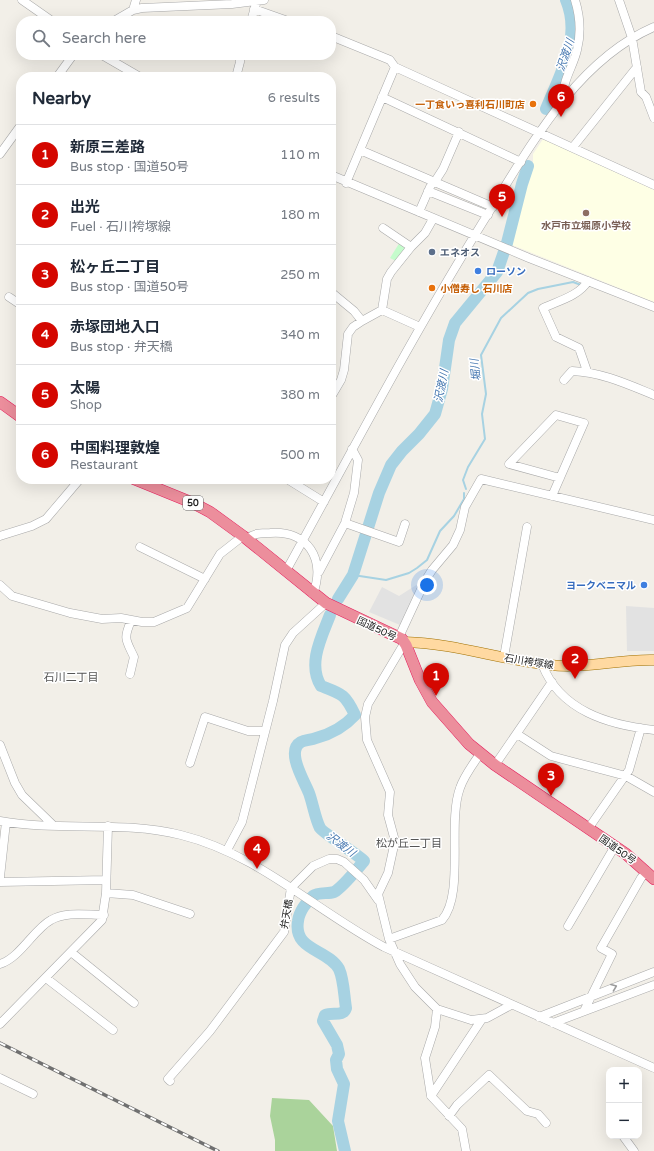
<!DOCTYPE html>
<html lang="en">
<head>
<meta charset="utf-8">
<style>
	body { margin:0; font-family:"Varela Round","Noto Sans JP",sans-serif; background:#f2f2f3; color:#1f2937 }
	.controls { position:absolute; right:12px; bottom:12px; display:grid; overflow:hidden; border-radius:8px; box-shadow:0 4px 16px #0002 }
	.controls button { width:36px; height:36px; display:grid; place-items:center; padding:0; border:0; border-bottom:1px solid #e0e1e3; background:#fff; color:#1f2937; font:20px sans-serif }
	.you { position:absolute; left:427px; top:585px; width:14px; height:14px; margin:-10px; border:3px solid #fff; border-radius:50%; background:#1a73e8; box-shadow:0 0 0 6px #1a73e833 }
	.badge { display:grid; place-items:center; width:26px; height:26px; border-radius:50%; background:#d40700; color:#fff; font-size:13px; font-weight:700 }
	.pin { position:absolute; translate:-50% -33px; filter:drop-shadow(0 1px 2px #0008) }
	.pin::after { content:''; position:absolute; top:21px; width:14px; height:12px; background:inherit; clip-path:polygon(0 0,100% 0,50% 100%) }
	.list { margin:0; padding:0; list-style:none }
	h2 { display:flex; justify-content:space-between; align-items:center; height:52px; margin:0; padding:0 16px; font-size:17px }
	h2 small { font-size:13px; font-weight:400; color:#747a83 }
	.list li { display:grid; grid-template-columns:26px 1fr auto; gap:12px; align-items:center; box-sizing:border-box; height:60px; padding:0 16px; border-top:1px solid #e0e1e3 }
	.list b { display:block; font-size:15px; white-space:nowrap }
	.list p { margin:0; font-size:13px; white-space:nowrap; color:#747a83 }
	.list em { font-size:13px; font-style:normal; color:#747a83 }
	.icon { flex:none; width:22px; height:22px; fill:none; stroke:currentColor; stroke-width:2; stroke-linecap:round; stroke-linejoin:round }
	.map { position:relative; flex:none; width:654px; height:1151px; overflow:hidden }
	.search { position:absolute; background:#fff; box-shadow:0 4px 16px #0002; left:16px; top:16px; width:320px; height:44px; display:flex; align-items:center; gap:10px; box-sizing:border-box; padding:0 14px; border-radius:16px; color:#747a83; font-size:15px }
	.panel { position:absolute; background:#fff; box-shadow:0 4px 16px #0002; left:16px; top:72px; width:320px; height:412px; border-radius:16px }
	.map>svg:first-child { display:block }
	.education { fill:#feffe5 }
	.forest { fill:#aad39b }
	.park { fill:#c5fccc }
	.parking { fill:#e2e2e2 }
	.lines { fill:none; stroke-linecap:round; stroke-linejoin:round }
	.stream { stroke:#a7d2e2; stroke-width:2 }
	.river { stroke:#a7d2e2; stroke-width:12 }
	.minor-casing { stroke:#a9a9a9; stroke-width:9 }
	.major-casing { stroke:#a07000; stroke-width:11 }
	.highway-casing { stroke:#e5215e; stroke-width:12 }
	.minor { stroke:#fff; stroke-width:8 }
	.major { stroke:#ffd9a1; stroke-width:10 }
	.highway { stroke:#ec8e9c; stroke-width:11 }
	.rail-casing { stroke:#707070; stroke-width:3.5 }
	.rail { stroke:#fff; stroke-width:2; stroke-dasharray:6; stroke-linecap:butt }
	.oneway { stroke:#9c9c9c }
	.food-dot { fill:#e8710a; stroke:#fff; stroke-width:1.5 }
	.education-dot { fill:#8d6e63; stroke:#fff; stroke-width:1.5 }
	.service-dot { fill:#5c6f8a; stroke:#fff; stroke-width:1.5 }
	.shop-dot { fill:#3f7fe0; stroke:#fff; stroke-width:1.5 }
	.labels { text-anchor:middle; stroke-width:3; stroke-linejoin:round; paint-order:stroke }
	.shield { fill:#fff; stroke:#646464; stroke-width:1 }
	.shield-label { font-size:9px; font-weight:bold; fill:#222 }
	.food-label { font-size:10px; font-weight:bold; fill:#c56008; stroke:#fff; text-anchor:end }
	.education-label { font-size:10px; font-weight:bold; fill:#785e54; stroke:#fff }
	.service-label { font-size:10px; font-weight:bold; fill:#4e5e75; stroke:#fff; text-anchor:start }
	.shop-label { font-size:10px; font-weight:bold; fill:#366cbe; stroke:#fff; text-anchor:start }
	.street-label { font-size:10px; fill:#222; stroke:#fff }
	.water-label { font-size:11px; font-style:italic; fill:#4577b0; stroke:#fff }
	.neighbourhood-label { font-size:11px; fill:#555; stroke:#fff }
</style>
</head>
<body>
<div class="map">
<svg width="654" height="1151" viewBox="0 0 654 1151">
	<rect width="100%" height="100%" fill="#f2efe8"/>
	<!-- education -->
	<path class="education" d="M543 139 654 190V302L512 245 514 237 511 236 533 167V154Z"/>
	<!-- forest -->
	<path class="forest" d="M272 1098 309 1100 333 1126 337 1151H275V1140L270 1116Z"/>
	<!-- park -->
	<path class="park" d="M400 242 407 247 396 261 390 258Z"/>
	<!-- parking -->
	<path class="parking" d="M421 582 400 625 369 612 382 587 399 596Z
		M626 606 654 608V651H627Z"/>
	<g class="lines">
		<!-- stream -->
		<path class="stream" d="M466 489 463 480 468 467 485 439 482 414 486 394 481 355 501 318 528 293 538 289 573 282 581 285
			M353 575 386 580 409 573 417 568 427 560 440 531 454 516 464 499V493"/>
		<!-- river -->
		<path class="river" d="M546 109C560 74 582 38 566 0
			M338 599 353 575 379 493 391 465 402 451 419 434 435 414 442 389 449 340 455 323 497 272 507 243 522 184 528 166
			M330 615C322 636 307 664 321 686 342 694 345 694 355 715 345 726 331 734 316 738 311 740 305 740 301 742 285 751 305 782 309 793 313 804 315 818 320 828 323 833 356 853 364 861 357 869 343 887 334 892 328 894 318 892 313 896 306 902 299 912 298 921 293 951 328 949 339 969 344 980 344 996 346 1008 343 1017 333 1012 325 1015L323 1021 337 1045 339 1054 336 1060 337 1069 344 1084 338 1121 345 1151"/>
		<!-- minor casing -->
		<g class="minor-casing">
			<path id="minor" d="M22 0 52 21
				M619 0 632 38 641 92 646 97 654 118
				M254 9 288 21
				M133 10 136 0
				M114 21 133 10 142 8 232 4 264 0
				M251 21 256 4
				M331 36 390 60 395 67 654 185
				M102 55 140 77
				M57 77 73 55
				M236 77 240 62V55
				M382 97 521 162
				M564 101C561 81 573 68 577 50 581 34 580 16 575 0
				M573 147 637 67
				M360 150 493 207
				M0 154 21 125
				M331 175 529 258 654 307
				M346 183 395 67
				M434 183 443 169 459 132
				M428 191 488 215
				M419 212 430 187
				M383 228 411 247
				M331 292 354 311 362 321
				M9 297 21 305
				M382 310 387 279 391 272 411 247 425 233 433 219
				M587 371 579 348 556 337 543 308C558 301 579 296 588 281
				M564 380 572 371C601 372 627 384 654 395
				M331 397 341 380 344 370 348 334 353 327 362 321 382 310 420 327
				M287 479 324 502
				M552 496 584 423 556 415 509 464 560 478
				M345 523 399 542 405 524
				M0 536 32 526 46 519 80 479
				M247 539C254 533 261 533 270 533 308 530 326 559 313 594
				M140 547 205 579
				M286 571C350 455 411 338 481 225 526 154 573 62 654 27
				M319 572 345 523 354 493 358 460 352 449
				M0 585 12 596 70 613 102 619 121 618 142 622H154L187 608 220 554 243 536
				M399 637 425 581 432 570 453 545 460 530 465 507 481 479 654 520
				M405 642 368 704 365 717 367 740 390 792 388 815 395 841 388 873 378 894 389 939 400 964 415 987 437 1009 471 1020 487 1018 511 1005
				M504 657 527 527
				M542 664C560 711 609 725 654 730
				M130 674 134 657C126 640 123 639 131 621
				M517 734 551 756 626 776 654 792
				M0 745 15 783 22 795 53 825
				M190 763 205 717 248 731H264
				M495 765 552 682
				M0 821C60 832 122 820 181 835 258 854 315 910 384 947L654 1068
				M588 829 629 770 641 728
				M227 850 242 822 273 701 285 645 293 633 326 603
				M0 877 6 822
				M0 882 106 880
				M106 893 133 895 190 914
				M568 926 615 846
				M389 939 442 920C465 894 447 823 460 788 464 776 473 764 480 754
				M71 952 134 1003
				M0 964C20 958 34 929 51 920 66 911 87 915 104 915
				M46 978 113 1030
				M437 1009 435 1027 425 1058 431 1096 462 1129 466 1151
				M584 1011 612 954 601 948 641 878 647 871
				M539 1017 654 972
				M553 1023 654 985
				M0 1024 102 920 106 893 108 826
				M0 1078 33 1094
				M170 1081 168 1079 210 1031 284 932 291 888 313 866 329 859H337L344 862 364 880 378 900
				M431 1096 482 1019
				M449 1116 457 1105 489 1075 527 1111 538 1114 546 1123
				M623 1136 634 1151"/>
		</g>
		<!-- major casing -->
		<g class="major-casing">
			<path id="major" d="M405 642C454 643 501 660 550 665 585 669 619 659 654 660"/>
		</g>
		<!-- highway casing -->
		<g class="highway-casing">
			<path id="highway" d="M0 402 21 417
				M134 479 193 503 210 512 243 536 326 603 402 639 406 645 420 680 432 702 469 744 495 765 626 854 654 879"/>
		</g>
		<!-- minor -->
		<use href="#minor" class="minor"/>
		<!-- major -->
		<use href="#major" class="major"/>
		<!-- highway -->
		<use href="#highway" class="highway"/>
		<!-- rail casing -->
		<g class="rail-casing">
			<path id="rail" d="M0 1043 218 1151"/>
		</g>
		<!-- rail -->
		<use href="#rail" class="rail"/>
	</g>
	<!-- one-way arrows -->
	<defs><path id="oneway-chevron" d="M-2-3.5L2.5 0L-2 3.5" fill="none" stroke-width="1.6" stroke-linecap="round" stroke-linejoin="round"/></defs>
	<use class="oneway" href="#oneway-chevron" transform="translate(614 987) rotate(-21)"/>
	<!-- markers -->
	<g class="food-dot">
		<circle cx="533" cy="104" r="4"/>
		<circle cx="432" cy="288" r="4"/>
	</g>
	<circle class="education-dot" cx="586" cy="213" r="4"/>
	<circle class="service-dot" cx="432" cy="252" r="4"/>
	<g class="shop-dot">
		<circle cx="478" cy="271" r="4"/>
		<circle cx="644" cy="585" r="4"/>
	</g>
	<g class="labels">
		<!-- shield labels -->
		<rect class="shield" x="183" y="496" width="20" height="14" rx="3"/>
		<g class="shield-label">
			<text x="193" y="506">50</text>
		</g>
		<!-- food labels -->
		<g class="food-label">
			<text x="525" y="108">一丁食いっ喜利石川町店</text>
			<text x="440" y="292" text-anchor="start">小僧寿し 石川店</text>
		</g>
		<!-- education labels -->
		<g class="education-label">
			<text x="586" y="229">水戸市立堀原小学校</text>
		</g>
		<!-- service labels -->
		<g class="service-label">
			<text x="440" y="256">エネオス</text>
		</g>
		<!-- shop labels -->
		<g class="shop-label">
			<text x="486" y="275">ローソン</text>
			<text x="636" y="589" text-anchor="end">ヨークベニマル</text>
		</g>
		<!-- street labels -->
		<g class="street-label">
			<text transform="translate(377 628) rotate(25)" y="4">国道50号</text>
			<text transform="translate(529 661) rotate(9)" y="4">石川袴塚線</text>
			<text transform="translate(618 849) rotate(35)" y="4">国道50号</text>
			<text transform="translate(286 914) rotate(-80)" y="4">弁天橋</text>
		</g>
		<!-- water labels -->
		<g class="water-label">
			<text transform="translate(565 55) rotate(-71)" y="4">沢渡川</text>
			<text transform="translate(475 370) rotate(-96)" y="4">堀川</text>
			<text transform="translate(441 386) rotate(-79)" y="4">沢渡川</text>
			<text transform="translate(341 844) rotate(37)" y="4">沢渡川</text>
		</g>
		<!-- neighbourhood labels -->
		<g class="neighbourhood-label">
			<text x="71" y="681">石川二丁目</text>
			<text x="409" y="847">松が丘二丁目</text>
		</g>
	</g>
</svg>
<div class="controls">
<button>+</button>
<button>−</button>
</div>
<div class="you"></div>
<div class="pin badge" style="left:436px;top:696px">1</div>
<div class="pin badge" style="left:575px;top:679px">2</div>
<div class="pin badge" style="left:551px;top:796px">3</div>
<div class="pin badge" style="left:257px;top:869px">4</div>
<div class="pin badge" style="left:502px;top:217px">5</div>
<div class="pin badge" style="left:561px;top:117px">6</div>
<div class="search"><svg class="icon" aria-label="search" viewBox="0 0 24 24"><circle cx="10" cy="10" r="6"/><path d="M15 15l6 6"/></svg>Search here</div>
<section class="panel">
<h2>Nearby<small>6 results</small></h2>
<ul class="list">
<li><span class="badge">1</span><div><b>新原三差路</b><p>Bus stop · 国道50号</p></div><em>110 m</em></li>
<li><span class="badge">2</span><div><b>出光</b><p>Fuel · 石川袴塚線</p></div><em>180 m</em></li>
<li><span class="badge">3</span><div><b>松ヶ丘二丁目</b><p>Bus stop · 国道50号</p></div><em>250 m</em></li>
<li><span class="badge">4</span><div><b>赤塚団地入口</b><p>Bus stop · 弁天橋</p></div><em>340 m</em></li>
<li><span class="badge">5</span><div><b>太陽</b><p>Shop</p></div><em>380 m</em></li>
<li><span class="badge">6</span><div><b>中国料理敦煌</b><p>Restaurant</p></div><em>500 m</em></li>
</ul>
</section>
</div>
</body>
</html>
